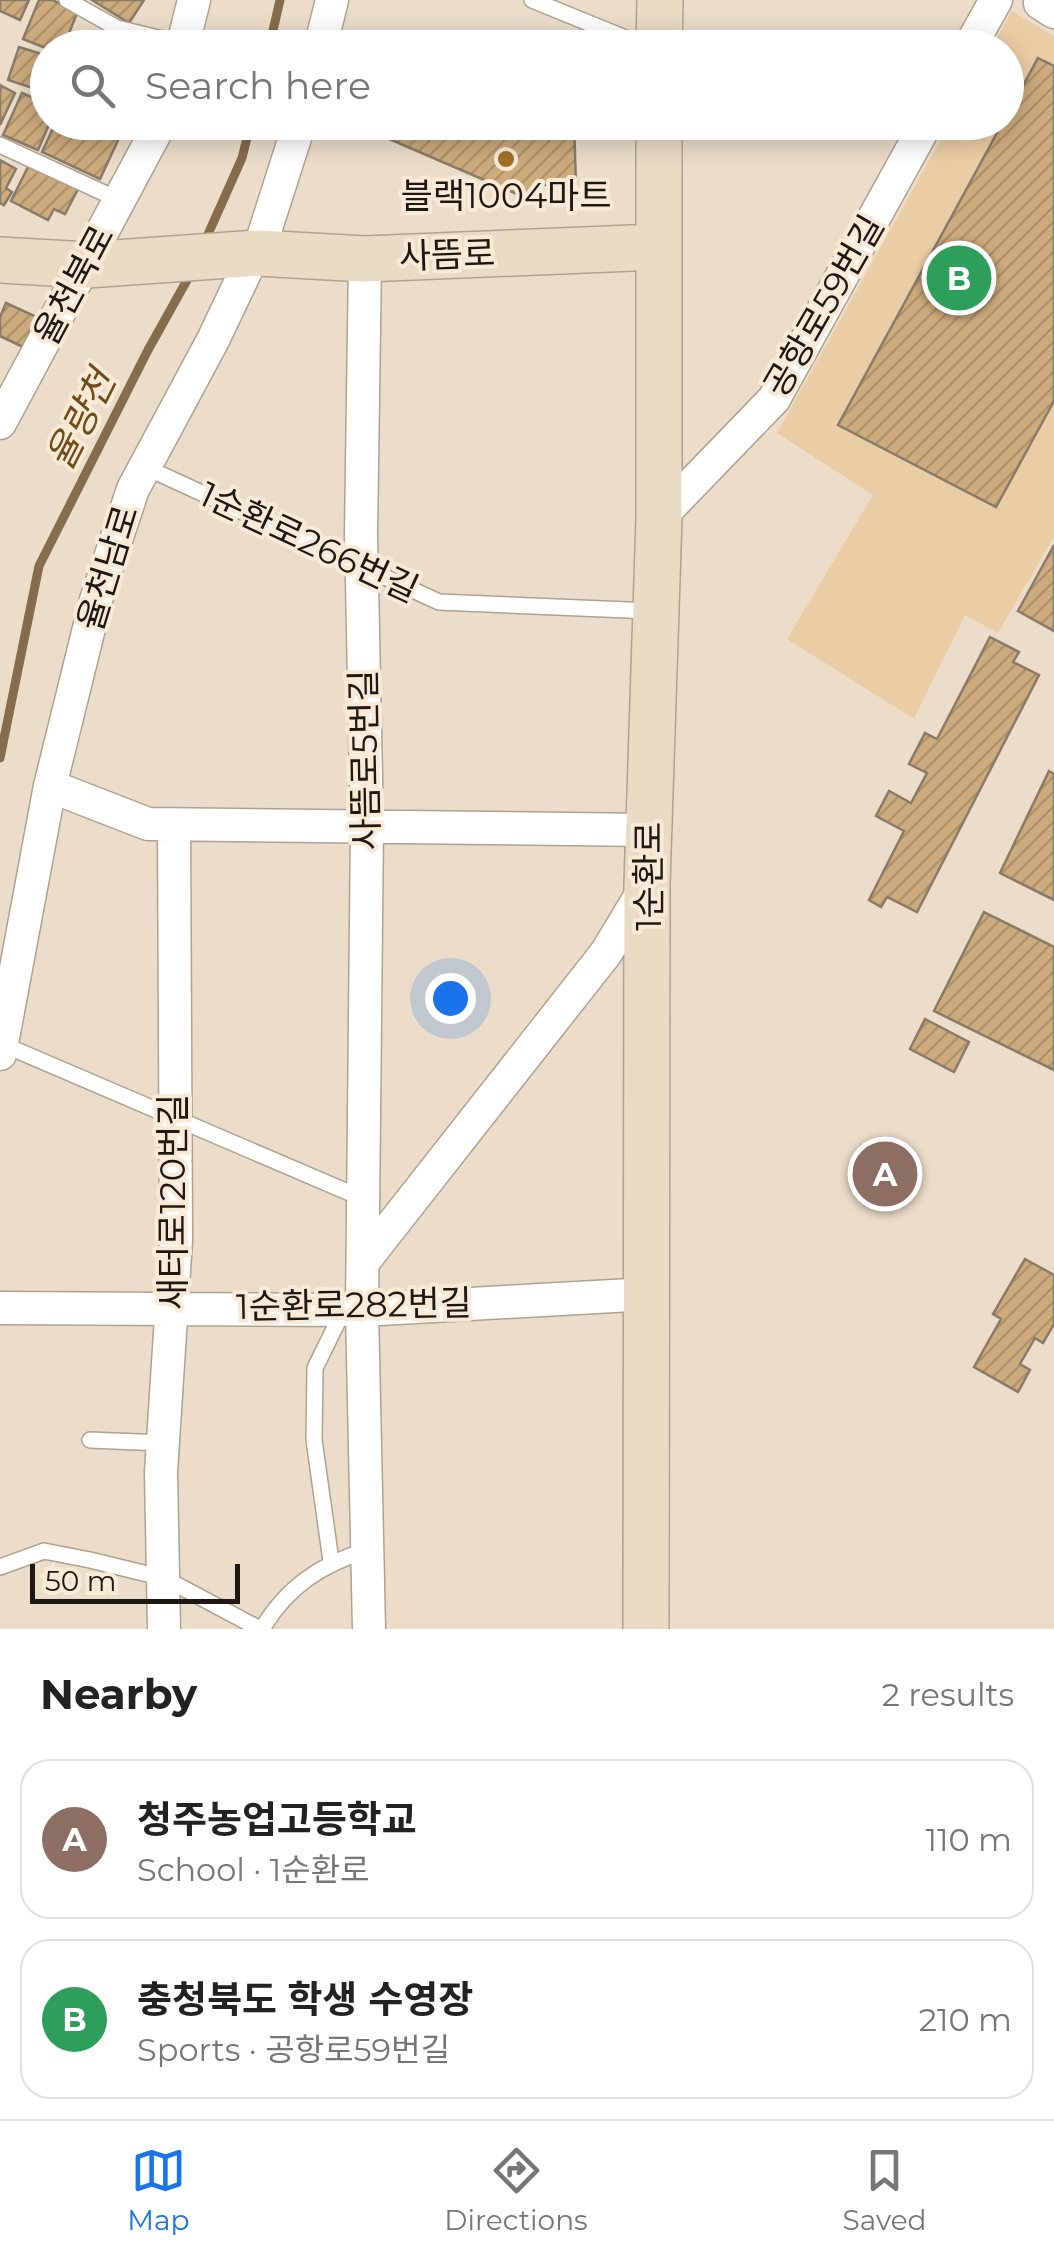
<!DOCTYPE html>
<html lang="en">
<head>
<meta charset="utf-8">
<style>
	body { margin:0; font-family:Montserrat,"Noto Sans KR",sans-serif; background:#f2f2f2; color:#222 }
	.scale { position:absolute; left:30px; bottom:25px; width:210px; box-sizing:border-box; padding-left:10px; border:5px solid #1d1811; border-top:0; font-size:28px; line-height:35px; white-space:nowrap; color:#1d1811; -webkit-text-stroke:8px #f9ead7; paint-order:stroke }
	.you { position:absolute; left:450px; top:998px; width:35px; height:35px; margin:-25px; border:8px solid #fff; border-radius:50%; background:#1a73e8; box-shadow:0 0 0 15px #1a73e833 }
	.badge { display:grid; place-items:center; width:65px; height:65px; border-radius:50%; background:#1a73e8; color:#fff; font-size:32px; font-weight:700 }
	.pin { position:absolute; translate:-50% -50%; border:5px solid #fff; box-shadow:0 2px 10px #0006 }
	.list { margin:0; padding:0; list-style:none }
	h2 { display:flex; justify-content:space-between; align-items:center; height:130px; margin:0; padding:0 40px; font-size:42px }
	h2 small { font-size:32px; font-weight:400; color:#767676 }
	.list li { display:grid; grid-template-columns:65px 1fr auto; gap:30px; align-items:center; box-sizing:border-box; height:160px; margin:0 20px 20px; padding:0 20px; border:2px solid #e0e0e0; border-radius:30px }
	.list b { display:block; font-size:38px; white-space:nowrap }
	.list p { margin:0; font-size:32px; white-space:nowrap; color:#767676 }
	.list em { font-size:32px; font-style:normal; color:#767676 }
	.icon { flex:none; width:55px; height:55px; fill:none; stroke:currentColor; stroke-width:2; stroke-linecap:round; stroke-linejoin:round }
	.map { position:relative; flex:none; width:1054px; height:1629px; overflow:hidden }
	.search { position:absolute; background:#fff; box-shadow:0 5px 25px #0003; left:30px; right:30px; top:30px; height:110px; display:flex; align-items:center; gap:25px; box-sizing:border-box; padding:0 35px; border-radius:55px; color:#767676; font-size:38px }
	.sheet { height:490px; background:#fff }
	nav { display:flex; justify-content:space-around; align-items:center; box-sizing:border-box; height:140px; border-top:2px solid #e0e0e0; background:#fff; font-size:28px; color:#767676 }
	nav a { display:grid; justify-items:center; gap:5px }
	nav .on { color:#1a73e8 }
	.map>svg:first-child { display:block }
	.green { fill:#ebcda5 }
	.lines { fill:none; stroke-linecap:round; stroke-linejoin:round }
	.stream { stroke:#856c4b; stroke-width:9 }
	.building { fill:url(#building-hatch); stroke:#887b69; stroke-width:2.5 }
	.lane-casing { stroke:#afa28f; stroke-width:18 }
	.street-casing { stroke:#afa28f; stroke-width:35 }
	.secondary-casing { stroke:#afa28f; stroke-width:48 }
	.lane { stroke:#fff; stroke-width:15 }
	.street { stroke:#fff; stroke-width:32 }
	.secondary { stroke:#eadbc5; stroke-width:45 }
	.poi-dot { fill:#a07024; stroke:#f9ead7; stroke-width:4 }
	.labels { text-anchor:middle; stroke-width:8; stroke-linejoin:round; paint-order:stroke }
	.poi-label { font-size:35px; fill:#1d1811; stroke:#f9ead7 }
	.street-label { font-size:35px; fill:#1d1811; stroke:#f9ead7 }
	.water-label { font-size:38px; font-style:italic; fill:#6f4d18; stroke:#f9ead7 }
</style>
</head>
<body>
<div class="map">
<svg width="1054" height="1629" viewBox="0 0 1054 1629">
	<defs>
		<pattern id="building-hatch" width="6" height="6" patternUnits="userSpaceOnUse" patternTransform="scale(2.5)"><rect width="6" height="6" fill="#cdab7d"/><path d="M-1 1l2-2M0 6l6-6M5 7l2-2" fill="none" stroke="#b0926b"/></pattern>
	</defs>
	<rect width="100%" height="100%" fill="#ecddca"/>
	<!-- green -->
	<path class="green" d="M1012 11 1054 36V537L998 633 965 615 914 719 787 639 873 495 777 433 950 123 1006 122V48L992 47Z"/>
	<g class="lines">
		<!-- stream -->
		<path class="stream" d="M269 48 280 0
			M205 241 242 158 251 122
			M0 758 39 566 148 350 191 273"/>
	</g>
	<!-- building -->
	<path class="building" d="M0 0H29L20 20 0 11Z
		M39 0H52L78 11 63 48 48 49 23 39Z
		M92 0H144L129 23Z
		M19 47 48 56V93L8 80Z
		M1038 58 1054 66V401L996 507 838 425 1003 122H1006V117Z
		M0 85 15 93 0 125Z
		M22 93 48 104V122H50L38 150 3 135Z
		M56 122H91L120 136 100 179 42 152Z
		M385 122H574L576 184 540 185 533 201 380 135Z
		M0 160 16 169 6 188 12 192 4 205 0 203Z
		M29 165 78 189 65 214 54 209 48 220 11 201Z
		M6 303 37 317 23 347 0 336V317Z
		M1054 545V631L1018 611Z
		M990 637 1019 652 1013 662 1039 675 917 912 887 897 881 907 869 900 904 831 876 816 889 791 911 803 927 773 909 764 925 733 937 739Z
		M1049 771 1054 774V900L1000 873Z
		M984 912 1054 947V1070L934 1011Z
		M925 1019 969 1042 954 1072 910 1049Z
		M1025 1259 1054 1275V1324L1043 1343 1035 1338 1020 1364 1030 1370 1018 1392 974 1367 1001 1319 993 1314Z"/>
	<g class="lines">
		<!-- lane casing -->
		<g class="lane-casing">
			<path id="lane" d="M67 0 117 28 183 44
				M532 0 650 48
				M0 145 119 200
				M145 467 439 602 652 611
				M2 1044 364 1199
				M90 1440 163 1443
				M331 1561 314 1440 315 1368 344 1309
				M0 1567 44 1551 90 1560 164 1578 260 1629
				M262 1629C287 1587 321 1564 368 1550"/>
		</g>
		<!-- street casing -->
		<g class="street-casing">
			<path id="street" d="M1040 3 1054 12
				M182 48 194 0
				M320 48 332 0
				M969 48 996 0
				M365 259 361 534 367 825 362 1310 369 1629
				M0 423 161 122
				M659 518 774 399 927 122
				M50 786 148 824 649 830
				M0 1054 50 786 96 600 133 489 213 340 251 260 258 253 300 122
				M364 1261 606 953 647 885
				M0 1308 362 1310 649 1294
				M164 1629 161 1472 176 1240 174 825"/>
		</g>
		<!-- secondary casing -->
		<g class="secondary-casing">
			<path id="secondary" d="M659 48 660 0
				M0 260 87 265 258 253 365 259 657 247
				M646 1629 647 884 659 518V122"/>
		</g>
		<!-- lane -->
		<use href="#lane" class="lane"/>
		<!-- street -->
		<use href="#street" class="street"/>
		<!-- secondary -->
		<use href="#secondary" class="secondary"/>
	</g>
	<!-- markers -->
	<circle class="poi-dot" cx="506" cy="159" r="10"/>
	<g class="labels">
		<!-- poi labels -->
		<g class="poi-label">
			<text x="506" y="208">블랙1004마트</text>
		</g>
		<!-- street labels -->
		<g class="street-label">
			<text transform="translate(447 255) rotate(-2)" y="12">사뜸로</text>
			<text transform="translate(74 285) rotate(-62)" y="12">율천북로</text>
			<text transform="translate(824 306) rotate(-60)" y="12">공항로59번길</text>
			<text transform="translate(309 542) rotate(25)" y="12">1순환로266번길</text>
			<text transform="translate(108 568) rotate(-73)" y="12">율천남로</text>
			<text transform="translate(365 760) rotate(-91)" y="12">사뜸로5번길</text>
			<text transform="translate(649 876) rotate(-90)" y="12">1순환로</text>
			<text transform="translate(173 1202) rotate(-90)" y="12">새터로120번길</text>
			<text transform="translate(354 1305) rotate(-1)" y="12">1순환로282번길</text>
		</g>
		<!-- water labels -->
		<g class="water-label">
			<text transform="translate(81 420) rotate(-63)" y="13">율량천</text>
		</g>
	</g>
</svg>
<div class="scale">50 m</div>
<div class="you"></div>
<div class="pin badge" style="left:885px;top:1174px;background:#8d6e63">A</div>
<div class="pin badge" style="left:959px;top:278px;background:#2e9e5b">B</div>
<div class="search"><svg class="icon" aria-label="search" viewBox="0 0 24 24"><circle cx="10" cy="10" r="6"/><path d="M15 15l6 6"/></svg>Search here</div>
</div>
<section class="sheet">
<h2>Nearby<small>2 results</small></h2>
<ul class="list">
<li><span class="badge" style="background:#8d6e63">A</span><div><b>청주농업고등학교</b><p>School · 1순환로</p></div><em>110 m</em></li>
<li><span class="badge" style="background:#2e9e5b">B</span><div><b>충청북도 학생 수영장</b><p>Sports · 공항로59번길</p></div><em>210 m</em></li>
</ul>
</section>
<nav>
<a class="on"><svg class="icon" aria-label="map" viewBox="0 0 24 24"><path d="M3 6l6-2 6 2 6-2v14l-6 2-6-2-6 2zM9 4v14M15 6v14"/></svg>Map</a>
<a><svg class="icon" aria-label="directions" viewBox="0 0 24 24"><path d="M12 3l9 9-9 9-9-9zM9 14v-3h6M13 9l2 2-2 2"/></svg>Directions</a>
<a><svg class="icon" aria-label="saved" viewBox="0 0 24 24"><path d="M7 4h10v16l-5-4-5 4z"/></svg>Saved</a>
</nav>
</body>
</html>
